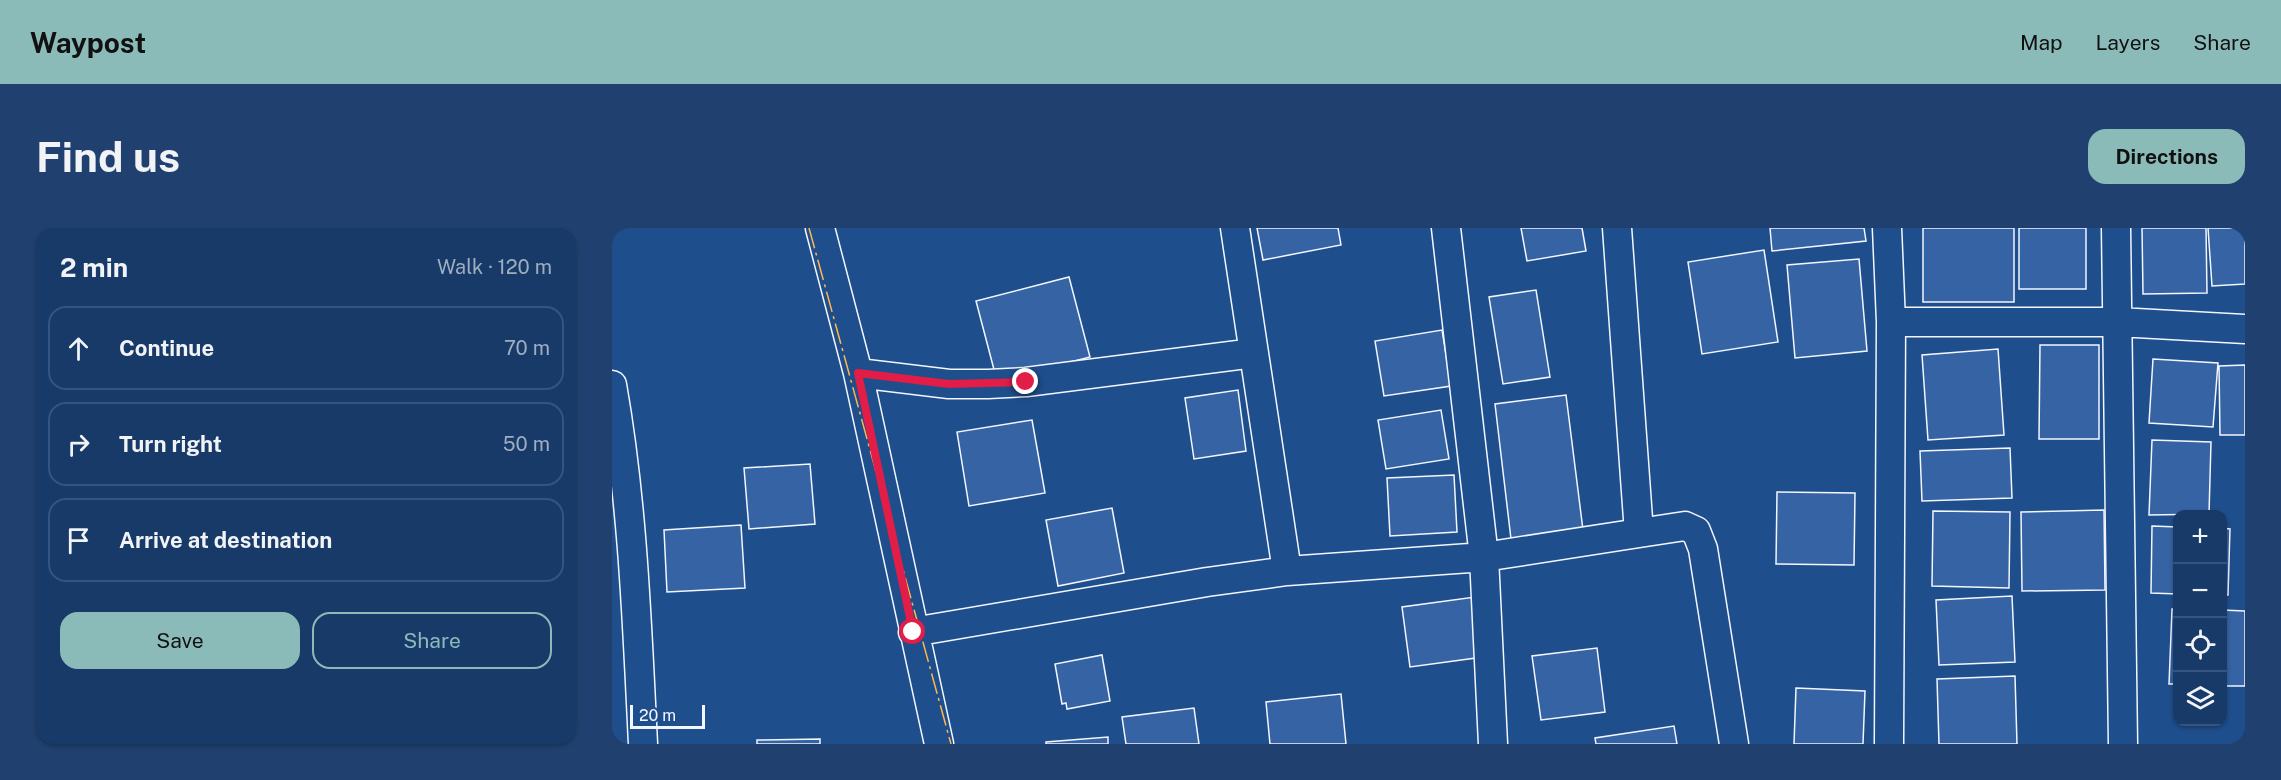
<!DOCTYPE html>
<html lang="en">
<head>
<meta charset="utf-8">
<style>
	body { margin:0; font-family:"Public Sans",sans-serif; background:#20416f; color:#f1f3f6 }
	.controls { position:absolute; right:18px; bottom:18px; display:grid; overflow:hidden; border-radius:12px; box-shadow:0 2px 4px #0004 }
	.controls button { width:54px; height:54px; display:grid; place-items:center; padding:0; border:0; border-bottom:2px solid #36547d; background:#173a69; color:#f1f3f6; font:30px sans-serif }
	.scale { position:absolute; left:18px; bottom:15px; width:75px; box-sizing:border-box; padding-left:6px; border:3px solid #f2f6ff; border-top:0; font-size:16px; line-height:21px; white-space:nowrap; color:#f2f6ff; -webkit-text-stroke:4px #1f4e8c; paint-order:stroke }
	.stop { position:absolute; width:18px; height:18px; margin:-14px; border:4px solid #e11d48; border-radius:50%; background:#fff }
	.stop.end { background:#e11d48; border-color:#fff; box-shadow:0 2px 6px #0008 }
	.list { margin:0; padding:0; list-style:none }
	h2 { display:flex; justify-content:space-between; align-items:center; height:78px; margin:0; padding:0 24px; font-size:26px }
	h2 small { font-size:20px; font-weight:400; color:#9eadc0 }
	.list li { display:grid; grid-template-columns:39px 1fr auto; gap:18px; align-items:center; box-sizing:border-box; height:84px; margin:0 12px 12px; padding:0 12px; border:2px solid #36547d; border-radius:18px }
	.list b { display:block; font-size:22px; white-space:nowrap }
	.list em { font-size:20px; font-style:normal; color:#9eadc0 }
	.actions { display:flex; gap:12px; padding:18px 24px }
	.actions a { flex:1; padding:14px 0; border:2px solid #8bbbb9; border-radius:18px; text-align:center; font-size:21px; color:#8bbbb9 }
	.actions .main { background:#8bbbb9; color:#111 }
	.icon { flex:none; width:33px; height:33px; fill:none; stroke:currentColor; stroke-width:2; stroke-linecap:round; stroke-linejoin:round }
	.map { position:relative; flex:none; width:1633px; height:516px; overflow:hidden; border-radius:18px }
	header { display:flex; align-items:center; gap:36px; box-sizing:border-box; height:84px; padding:0 30px; background:#8bbbb9; color:#111 }
	header strong { font-size:28px }
	nav { display:flex; gap:33px; margin-inline-start:auto; font-size:21px }
	.intro { display:flex; align-items:center; justify-content:space-between; box-sizing:border-box; height:144px; padding:0 36px }
	h1 { margin:0; font-size:42px }
	.button { padding:15px 27px; border-radius:18px; background:#8bbbb9; color:#111; font-size:21px; font-weight:700 }
	main { display:flex; gap:36px; padding:0 36px }
	aside { flex:1; background:#173a69; border-radius:18px; box-shadow:0 2px 4px #0004 }
	.map>svg:first-child { display:block }
	.building { fill:#3563a3; stroke:#f2f6ff; stroke-width:1.5 }
	.lines { fill:none; stroke-linecap:round; stroke-linejoin:round }
	.minor-casing { stroke:#f2f6ff; stroke-width:31 }
	.minor { stroke:#1f4e8c; stroke-width:28 }
	.power { stroke:#ffb74d; stroke-width:1.5; stroke-dasharray:21 4.5 3 4.5; stroke-linecap:butt }
	.route { stroke:#e11d48; stroke-width:8 }
</style>
</head>
<body>
<header>
<strong>Waypost</strong>
<nav><a>Map</a><a>Layers</a><a>Share</a></nav>
</header>
<div class="intro"><h1>Find us</h1><a class="button">Directions</a></div>
<main>
<aside>
<h2>2 min<small>Walk · 120 m</small></h2>
<ul class="list">
<li><svg class="icon" aria-label="ahead" viewBox="0 0 24 24"><path d="M12 20V5M6 11l6-6 6 6"/></svg><div><b>Continue</b></div><em>70 m</em></li>
<li><svg class="icon" aria-label="right" viewBox="0 0 24 24"><path d="M7 20v-9h11M14 6l5 5-5 5"/></svg><div><b>Turn right</b></div><em>50 m</em></li>
<li><svg class="icon" aria-label="arrive" viewBox="0 0 24 24"><path d="M6 21V4h12l-3 4 3 4H6"/></svg><div><b>Arrive at destination</b></div></li>
</ul>
<div class="actions"><a class="main">Save</a><a>Share</a></div>
</aside>
<div class="map">
<svg width="1633" height="516" viewBox="0 0 1633 516">
	<rect width="100%" height="100%" fill="#1f4e8c"/>
	<!-- building -->
	<path class="building" d="M645 0H726L729 17 651 32Z
		M909 0H970L974 23 915 33Z
		M1158 0H1252L1254 13 1160 23Z
		M1311 0H1402V74H1311Z
		M1407 0H1474V61H1407Z
		M1530 0H1594L1595 65 1531 66Z
		M1596 0H1633V56L1600 58Z
		M1152 22 1166 114 1090 126 1076 34Z
		M1247 31 1255 123 1183 130 1175 37Z
		M457 49 478 129 385 153 364 73Z
		M924 62 938 149 891 156 877 69Z
		M830 102 839 158 772 168 763 113Z
		M1428 117H1487V211H1427Z
		M1386 121 1392 207 1316 212 1310 127Z
		M1541 131 1606 135 1601 199 1537 195Z
		M1633 137V207H1608L1607 138Z
		M626 162 634 223 582 231 573 170Z
		M954 167 971 302 899 311 883 176Z
		M829 182 837 231 774 241 766 192Z
		M420 192 433 265 357 278 345 204Z
		M1540 212 1599 214 1597 286 1537 287Z
		M1398 220 1400 270 1310 273 1308 223Z
		M198 236 203 296 137 301 132 240Z
		M842 247 845 304 778 308 775 250Z
		M1165 264 1243 265 1242 337 1164 336Z
		M500 280 512 345 446 358 434 292Z
		M1492 282 1493 362 1410 363 1409 284Z
		M1321 283 1398 284 1397 360 1320 358Z
		M129 297 133 360 55 364 52 302Z
		M1540 298 1566 299V366L1539 365Z
		M1610 300 1618 301 1616 367H1610Z
		M1400 368 1403 434 1327 437 1324 372Z
		M863 369 871 429 798 439 790 379Z
		M1560 381H1566V456H1557Z
		M1610 382 1633 383V458H1610Z
		M985 420 993 484 929 492 920 428Z
		M490 427 498 473 455 481 454 475 450 476 443 436Z
		M1403 448 1405 516H1327L1325 451Z
		M1184 460 1253 463 1251 516H1182Z
		M729 466 734 516H658L654 474Z
		M582 480 587 516H514L510 489Z
		M1062 498 1065 516H984L983 510Z
		M496 509V516H434V514Z
		M208 511V516H145V512Z"/>
	<g class="lines">
		<!-- minor casing -->
		<g class="minor-casing">
			<path id="minor" d="M208 0 246 145 327 516
				M623 0 675 343
				M834 0 872 329 881 516
				M1005 0 1027 305 1073 298 1084 303 1091 321 1122 516
				M1275 0 1279 94 1277 516
				M1504 0 1511 516
				M1279 94H1506L1633 101
				M246 145 337 156H376L414 154 642 125
				M0 157C21 276 25 396 31 516
				M301 404 595 354 675 343 872 329 1027 305"/>
		</g>
		<!-- minor -->
		<use href="#minor" class="minor"/>
		<!-- power -->
		<path class="power" d="M197 0 339 516"/>
	</g>
	<g class="lines">
		<!-- route -->
		<path class="route" d="M301 404 246 145 337 156 414 154"/>
	</g>
</svg>
<div class="controls">
<button>+</button>
<button>−</button>
<button><svg class="icon" aria-label="locate" viewBox="0 0 24 24"><circle cx="12" cy="12" r="6"/><path d="M12 2v4M12 18v4M2 12h4M18 12h4"/></svg></button>
<button><svg class="icon" aria-label="layers" viewBox="0 0 24 24"><path d="M12 4l9 5-9 5-9-5zM3 14l9 5 9-5"/></svg></button>
</div>
<div class="scale">20 m</div>
<div class="stop" style="left:301px;top:404px"></div>
<div class="stop end" style="left:414px;top:154px"></div>
</div>
</main>
</body>
</html>
